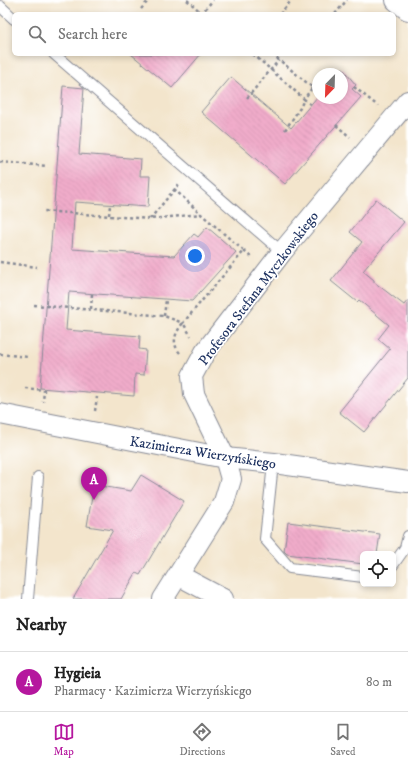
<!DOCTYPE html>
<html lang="en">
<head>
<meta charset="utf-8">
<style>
	body { margin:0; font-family:"IM FELL DW Pica",serif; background:#f6f6f6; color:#222 }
	.controls { position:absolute; right:12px; bottom:12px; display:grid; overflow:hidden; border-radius:6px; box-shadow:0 2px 6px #0003 }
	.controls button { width:36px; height:36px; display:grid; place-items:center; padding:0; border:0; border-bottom:1px solid #e0e0e0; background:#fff; color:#222; font:20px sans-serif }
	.compass { position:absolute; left:312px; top:68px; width:36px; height:36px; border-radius:50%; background:#fff; box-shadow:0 2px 6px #0003; rotate:203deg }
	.you { position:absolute; left:195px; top:256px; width:14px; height:14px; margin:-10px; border:3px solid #fff; border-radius:50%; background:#1a73e8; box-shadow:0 0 0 6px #1a73e833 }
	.badge { display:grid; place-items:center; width:26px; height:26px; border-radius:50%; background:#b5179e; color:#fff; font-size:13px; font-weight:700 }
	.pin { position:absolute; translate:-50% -33px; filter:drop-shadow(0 1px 2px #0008) }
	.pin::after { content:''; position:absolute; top:21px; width:14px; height:12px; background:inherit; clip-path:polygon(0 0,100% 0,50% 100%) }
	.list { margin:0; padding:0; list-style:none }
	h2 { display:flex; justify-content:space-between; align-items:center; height:52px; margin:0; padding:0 16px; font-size:17px }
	h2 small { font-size:13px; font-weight:400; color:#767676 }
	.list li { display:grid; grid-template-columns:26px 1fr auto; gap:12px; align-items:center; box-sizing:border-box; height:60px; padding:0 16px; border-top:1px solid #e0e0e0 }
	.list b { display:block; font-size:15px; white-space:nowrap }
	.list p { margin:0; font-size:13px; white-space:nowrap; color:#767676 }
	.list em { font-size:13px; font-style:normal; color:#767676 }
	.icon { flex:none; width:22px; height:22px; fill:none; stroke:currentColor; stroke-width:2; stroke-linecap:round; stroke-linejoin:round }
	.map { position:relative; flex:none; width:408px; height:599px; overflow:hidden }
	.search { position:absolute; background:#fff; box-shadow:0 2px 6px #0003; left:12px; right:12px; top:12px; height:44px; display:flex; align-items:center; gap:10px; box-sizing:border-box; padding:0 14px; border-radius:6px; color:#767676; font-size:15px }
	.sheet { height:112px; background:#fff }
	nav { display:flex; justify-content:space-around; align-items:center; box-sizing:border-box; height:56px; border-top:1px solid #e0e0e0; background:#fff; font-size:11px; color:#767676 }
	nav a { display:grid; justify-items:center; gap:2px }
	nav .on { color:#b5179e }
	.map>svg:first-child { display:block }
	.building { fill:url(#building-back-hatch) }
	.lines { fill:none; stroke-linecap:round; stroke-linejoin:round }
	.lane-casing { stroke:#878a95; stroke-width:12 }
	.street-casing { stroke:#878a95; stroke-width:22 }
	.secondary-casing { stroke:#878a95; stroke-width:24 }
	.path { stroke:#878a95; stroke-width:2.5; stroke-dasharray:3 3; stroke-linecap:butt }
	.lane { stroke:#fff; stroke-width:10 }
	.street { stroke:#fff; stroke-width:20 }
	.secondary { stroke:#fff; stroke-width:22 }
	.labels { text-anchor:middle; stroke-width:3.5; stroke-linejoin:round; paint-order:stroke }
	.street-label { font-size:14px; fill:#1b2f5e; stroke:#fff }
</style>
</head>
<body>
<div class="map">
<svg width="408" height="599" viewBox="0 0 408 599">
	<defs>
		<pattern id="building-back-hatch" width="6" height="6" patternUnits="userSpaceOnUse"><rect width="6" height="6" fill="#f1acca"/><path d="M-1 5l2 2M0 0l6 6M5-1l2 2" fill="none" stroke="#ce94b0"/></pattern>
	</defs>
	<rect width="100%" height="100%" fill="#fff"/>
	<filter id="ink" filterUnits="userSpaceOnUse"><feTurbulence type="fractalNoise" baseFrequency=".025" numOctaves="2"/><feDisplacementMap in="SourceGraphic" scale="8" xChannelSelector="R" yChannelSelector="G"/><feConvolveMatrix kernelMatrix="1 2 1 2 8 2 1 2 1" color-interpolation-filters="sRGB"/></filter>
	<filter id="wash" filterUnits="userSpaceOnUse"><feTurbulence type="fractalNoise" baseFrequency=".012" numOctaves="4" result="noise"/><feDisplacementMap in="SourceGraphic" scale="16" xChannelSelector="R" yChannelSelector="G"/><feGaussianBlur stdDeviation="0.9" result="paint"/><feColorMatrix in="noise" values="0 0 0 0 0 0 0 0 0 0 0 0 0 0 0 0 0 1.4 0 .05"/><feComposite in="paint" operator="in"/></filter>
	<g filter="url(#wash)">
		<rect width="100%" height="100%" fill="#f3e5cc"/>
		<g id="blocks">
			<!-- building -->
			<path class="building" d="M131 54H201L172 88Z
				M342 68 356 85 352 89 361 97 285 184 201 112 231 77 291 128 318 96V98H342V74H337Z
				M63 86 84 88 79 154 141 159 140 176H150L148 207 75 202 72 249 174 256 194 234 198 237 207 227 236 252 192 301 69 292 66 330 140 336 139 349 146 350 144 375 135 374 134 396 40 388Z
				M376 199 404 222 363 271 374 280V282L404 305 408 300V378L364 432 339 412 390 349 378 339 389 325 359 300 357 302 331 281 362 242 350 232Z
				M141 475 184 501 140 575 136 573 121 599H73L113 530 87 526 94 485 131 491Z
				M288 522 380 534 377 554H363V564L287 554 284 551Z"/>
		</g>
	</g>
	<g filter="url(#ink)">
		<use href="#blocks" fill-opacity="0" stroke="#878a95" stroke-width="1"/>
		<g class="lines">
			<!-- lane casing -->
			<g class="lane-casing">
				<path id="lane" d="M0 6 14 19
					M54 54 282 252
					M272 473 265 539 290 568 363 577
					M393 565 405 548 408 536
					M28 599 38 477"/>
			</g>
			<!-- street casing -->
			<g class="street-casing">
				<path id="street" d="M0 414 225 458 274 463 408 482
					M178 575 223 599
					M163 599 224 502 231 479 225 458 194 394 192 376 205 352 282 252 408 101"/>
			</g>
			<!-- secondary casing -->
			<g class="secondary-casing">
				<path id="secondary" d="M397 0 408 9"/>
			</g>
			<!-- path -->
			<path class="path" d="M187 0 203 14
				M141 9 149 0
				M201 14 213 0
				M280 14 290 2 288 0
				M335 14 347 0
				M253 54 304 99 312 88
				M272 54 318 92
				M354 87 378 106
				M247 98 279 60
				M336 125 350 137
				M285 130 300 108 304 99 311 105
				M0 162 47 166
				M174 189 200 213
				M109 215 110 205
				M150 219 179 184
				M244 251 252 258
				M0 262 37 267
				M34 305 164 316 183 323 244 251 201 214 150 219 43 211
				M91 309 92 294
				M164 316 166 300
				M180 353C171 343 175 333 183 323L191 336
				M0 354 28 357
				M25 388 44 390 43 402
				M95 411 97 397"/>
			<!-- lane -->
			<use href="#lane" class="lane"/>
			<!-- street -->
			<use href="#street" class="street"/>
			<!-- secondary -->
			<use href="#secondary" class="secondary"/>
		</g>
	</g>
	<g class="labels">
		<!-- street labels -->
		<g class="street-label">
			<text transform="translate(258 288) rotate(-53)" y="5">Profesora Stefana Myczkowskiego</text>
			<text transform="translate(203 452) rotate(9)" y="5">Kazimierza Wierzyńskiego</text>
		</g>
	</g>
</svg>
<div class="controls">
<button><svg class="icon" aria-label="locate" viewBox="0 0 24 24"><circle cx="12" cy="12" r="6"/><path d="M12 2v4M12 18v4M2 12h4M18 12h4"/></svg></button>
</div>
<svg class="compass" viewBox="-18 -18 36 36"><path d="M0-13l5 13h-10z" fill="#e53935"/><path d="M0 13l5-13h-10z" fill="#767676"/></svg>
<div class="you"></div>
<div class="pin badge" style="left:94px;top:500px">A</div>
<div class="search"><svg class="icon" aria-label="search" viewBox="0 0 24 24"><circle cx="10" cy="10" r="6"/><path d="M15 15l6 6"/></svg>Search here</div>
</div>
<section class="sheet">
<h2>Nearby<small></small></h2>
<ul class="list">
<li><span class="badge">A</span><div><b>Hygieia</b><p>Pharmacy · Kazimierza Wierzyńskiego</p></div><em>80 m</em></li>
</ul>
</section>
<nav>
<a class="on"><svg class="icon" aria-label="map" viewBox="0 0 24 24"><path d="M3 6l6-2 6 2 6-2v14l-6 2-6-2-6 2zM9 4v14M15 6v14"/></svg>Map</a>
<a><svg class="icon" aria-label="directions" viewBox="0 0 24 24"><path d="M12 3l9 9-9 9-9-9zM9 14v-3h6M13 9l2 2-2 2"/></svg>Directions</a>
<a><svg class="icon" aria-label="saved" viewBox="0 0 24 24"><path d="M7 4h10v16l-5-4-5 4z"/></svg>Saved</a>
</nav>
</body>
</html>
